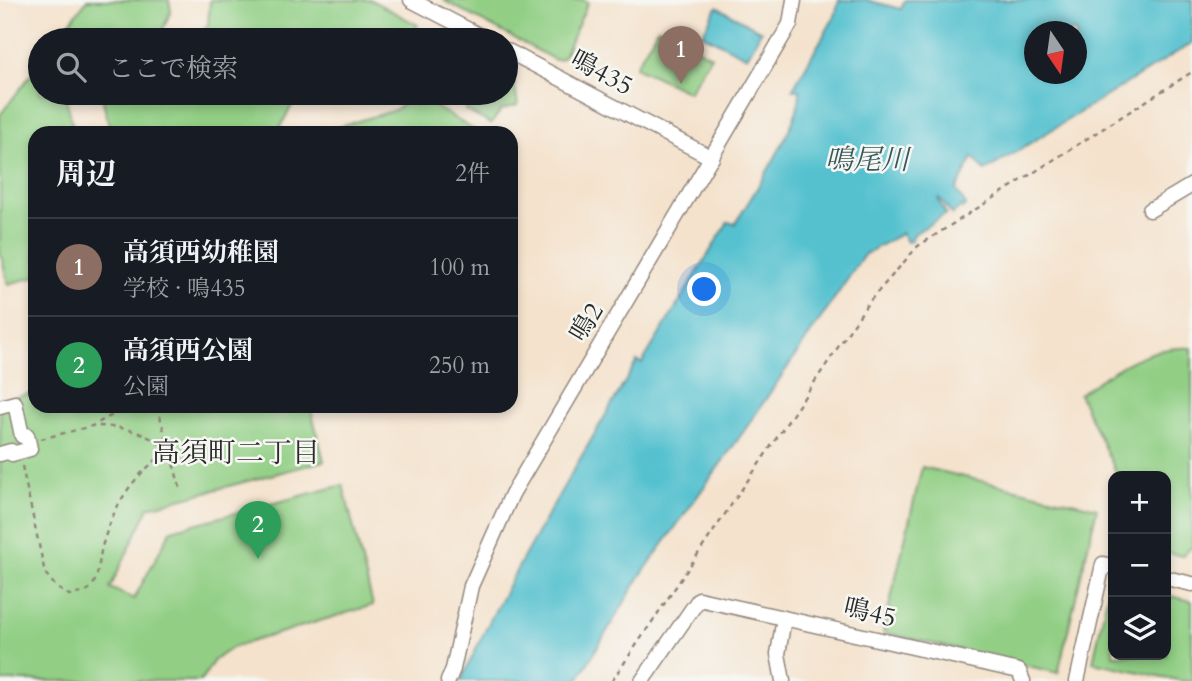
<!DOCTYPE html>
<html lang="ja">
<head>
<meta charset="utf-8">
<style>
	body { margin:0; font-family:Cardo,"Noto Serif JP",serif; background:#20242c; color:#f1f3f6 }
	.controls { position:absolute; right:21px; bottom:21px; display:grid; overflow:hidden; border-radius:14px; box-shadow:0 4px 10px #0003 }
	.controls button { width:63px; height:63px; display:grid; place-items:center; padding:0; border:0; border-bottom:2px solid #363941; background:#171b24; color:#f1f3f6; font:35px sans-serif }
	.compass { position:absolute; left:1024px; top:21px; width:63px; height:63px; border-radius:50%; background:#171b24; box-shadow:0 4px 10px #0003; rotate:167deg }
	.you { position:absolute; left:705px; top:290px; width:24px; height:24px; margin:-18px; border:5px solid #fff; border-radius:50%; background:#1a73e8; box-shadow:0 0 0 10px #1a73e833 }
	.badge { display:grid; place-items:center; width:46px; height:46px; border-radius:50%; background:#d1495b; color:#fff; font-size:23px; font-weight:700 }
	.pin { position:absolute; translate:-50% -58px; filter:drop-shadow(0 2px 4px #0008) }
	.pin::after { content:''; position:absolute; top:37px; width:24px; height:21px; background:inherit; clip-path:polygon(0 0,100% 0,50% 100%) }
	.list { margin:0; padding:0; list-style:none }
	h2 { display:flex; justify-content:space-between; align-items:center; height:91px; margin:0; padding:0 28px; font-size:30px }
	h2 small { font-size:23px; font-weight:400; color:#9ea1a6 }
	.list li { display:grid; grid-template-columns:46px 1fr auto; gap:21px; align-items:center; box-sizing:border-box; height:98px; padding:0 28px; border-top:2px solid #363941 }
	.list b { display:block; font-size:26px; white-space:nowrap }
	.list p { margin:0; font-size:23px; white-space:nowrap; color:#9ea1a6 }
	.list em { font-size:23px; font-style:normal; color:#9ea1a6 }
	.icon { flex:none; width:38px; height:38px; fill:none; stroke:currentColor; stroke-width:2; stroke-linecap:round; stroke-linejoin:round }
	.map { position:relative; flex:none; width:1192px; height:681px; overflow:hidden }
	.search { position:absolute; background:#171b24; box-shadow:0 4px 10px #0003; left:28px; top:28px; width:490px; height:77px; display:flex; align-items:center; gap:18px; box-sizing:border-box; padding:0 24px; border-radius:38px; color:#9ea1a6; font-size:26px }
	.panel { position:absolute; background:#171b24; box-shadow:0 4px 10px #0003; left:28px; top:126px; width:490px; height:287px; border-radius:21px }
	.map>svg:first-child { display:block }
	.green { fill:#92cf85; stroke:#5e7d58; stroke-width:2 }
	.water { fill:#55c1cf; stroke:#40767d; stroke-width:2; fill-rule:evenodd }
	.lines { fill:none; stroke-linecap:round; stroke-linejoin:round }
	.minor-casing { stroke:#90867c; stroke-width:17 }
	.path { stroke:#90867c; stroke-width:2.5; stroke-dasharray:5 5; stroke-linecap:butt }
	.minor { stroke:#fff; stroke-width:14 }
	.labels { text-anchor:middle; stroke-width:5; stroke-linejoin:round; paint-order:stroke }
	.street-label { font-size:26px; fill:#2b2b2b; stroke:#f6f6f2 }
	.water-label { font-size:28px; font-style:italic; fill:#38585c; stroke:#f6f6f2 }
	.neighbourhood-label { font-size:28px; fill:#2b2b2b; stroke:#f6f6f2 }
</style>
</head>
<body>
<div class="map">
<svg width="1192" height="681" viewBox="0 0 1192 681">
	<rect width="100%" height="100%" fill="#f6f6f2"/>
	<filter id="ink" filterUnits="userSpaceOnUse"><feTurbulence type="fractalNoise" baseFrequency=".0143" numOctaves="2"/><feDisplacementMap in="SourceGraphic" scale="14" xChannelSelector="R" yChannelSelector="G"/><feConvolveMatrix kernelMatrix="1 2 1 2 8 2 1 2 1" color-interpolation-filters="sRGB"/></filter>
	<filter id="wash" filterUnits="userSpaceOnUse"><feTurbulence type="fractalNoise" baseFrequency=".00686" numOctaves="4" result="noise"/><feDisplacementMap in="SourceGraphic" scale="28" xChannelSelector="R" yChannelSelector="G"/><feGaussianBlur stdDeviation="1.57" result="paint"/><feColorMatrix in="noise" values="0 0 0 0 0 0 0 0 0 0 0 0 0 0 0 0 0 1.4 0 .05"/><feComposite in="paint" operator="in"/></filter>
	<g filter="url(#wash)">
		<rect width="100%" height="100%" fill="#f4e2cc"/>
		<!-- green -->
		<path class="green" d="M87 0H169L171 11 158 40H87L83 29 61 34Z
			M210 0H371L418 25 408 40H199L208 24Z
			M443 0H583L588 3 563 58 555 60Z
			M658 28 711 56 689 92 635 67Z
			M40 63V93H65L74 133H35V277L8 284 0 251V115Z
			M506 76 514 81 518 105 501 110 491 124 465 110 475 93H506Z
			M101 93H318L296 98 277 133H111Z
			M416 95 479 133H318L395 110Z
			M1192 348V547L1181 556 1166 552V476H1118L1079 394C1115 369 1147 345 1192 348Z
			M35 392V406H310L324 461 149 507 110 588 134 599 171 530 343 485 373 605 233 647 214 660 201 681H1L0 401Z
			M922 467 1097 508 1058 673 883 632Z
			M1110 583 1113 584V655H1166V595L1192 601V681H1182L1093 662Z"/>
		<!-- water -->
		<path class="water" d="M839 0H866L901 9 905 0H1192V43L985 171 973 157 956 190 966 205 962 209 960 207 952 215 939 198 938 200 946 214 914 234 911 241 907 242 902 233 864 255 744 431 639 578 577 681H461C511 570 577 466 637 361L642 363 728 222 735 224C753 194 802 122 800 90H792L835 16ZM1034 32H1076V74H1034Z
			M717 7 761 31 747 57 702 34Z"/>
	</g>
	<g filter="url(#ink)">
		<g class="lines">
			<!-- minor casing -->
			<g class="minor-casing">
				<path id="minor" d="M411 0 488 40
					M506 50 712 158
					M1150 210 1192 185
					M0 407 15 403 22 436 27 435 30 449 12 454 11 451 0 454
					M1166 578 1192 584
					M448 681 453 669 471 586 512 494 790 24 794 0
					M642 681 699 599 1019 671 1023 681
					M783 681 778 654 784 618
					M1077 681 1103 564 1113 567"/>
			</g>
			<!-- path -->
			<path class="path" d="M157 406 181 491
				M41 439 92 426 129 406
				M22 466 45 573 57 588 69 595C77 594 88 593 93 585 99 574 99 559 102 547 113 506 133 474 169 451 146 431 122 426 92 426
				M612 681 868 303 918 246 1192 72"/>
			<!-- minor -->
			<use href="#minor" class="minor"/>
		</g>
	</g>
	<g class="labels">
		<!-- street labels -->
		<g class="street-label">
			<text transform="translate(602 72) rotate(28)" y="9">鳴435</text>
			<text transform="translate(586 322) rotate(-59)" y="9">鳴2</text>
			<text transform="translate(870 612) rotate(13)" y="9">鳴45</text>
		</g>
		<!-- water labels -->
		<g class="water-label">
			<text x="867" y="169">鳴尾川</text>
		</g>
		<!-- neighbourhood labels -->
		<g class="neighbourhood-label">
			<text x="236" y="462">高須町二丁目</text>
		</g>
	</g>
</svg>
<div class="controls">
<button>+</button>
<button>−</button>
<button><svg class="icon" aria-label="layers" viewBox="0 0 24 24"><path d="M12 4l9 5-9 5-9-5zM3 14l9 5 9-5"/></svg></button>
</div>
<svg class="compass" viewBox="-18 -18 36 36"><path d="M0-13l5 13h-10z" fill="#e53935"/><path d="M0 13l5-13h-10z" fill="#9ea1a6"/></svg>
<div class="you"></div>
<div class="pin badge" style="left:681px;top:84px;background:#8d6e63">1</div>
<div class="pin badge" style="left:258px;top:559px;background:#2e9e5b">2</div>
<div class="search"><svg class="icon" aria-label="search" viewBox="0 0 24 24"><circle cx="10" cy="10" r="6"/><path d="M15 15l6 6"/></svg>ここで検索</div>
<section class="panel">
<h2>周辺<small>2件</small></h2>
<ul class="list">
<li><span class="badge" style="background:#8d6e63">1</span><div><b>高須西幼稚園</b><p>学校 · 鳴435</p></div><em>100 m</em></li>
<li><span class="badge" style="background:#2e9e5b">2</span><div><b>高須西公園</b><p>公園</p></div><em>250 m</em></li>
</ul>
</section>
</div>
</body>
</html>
